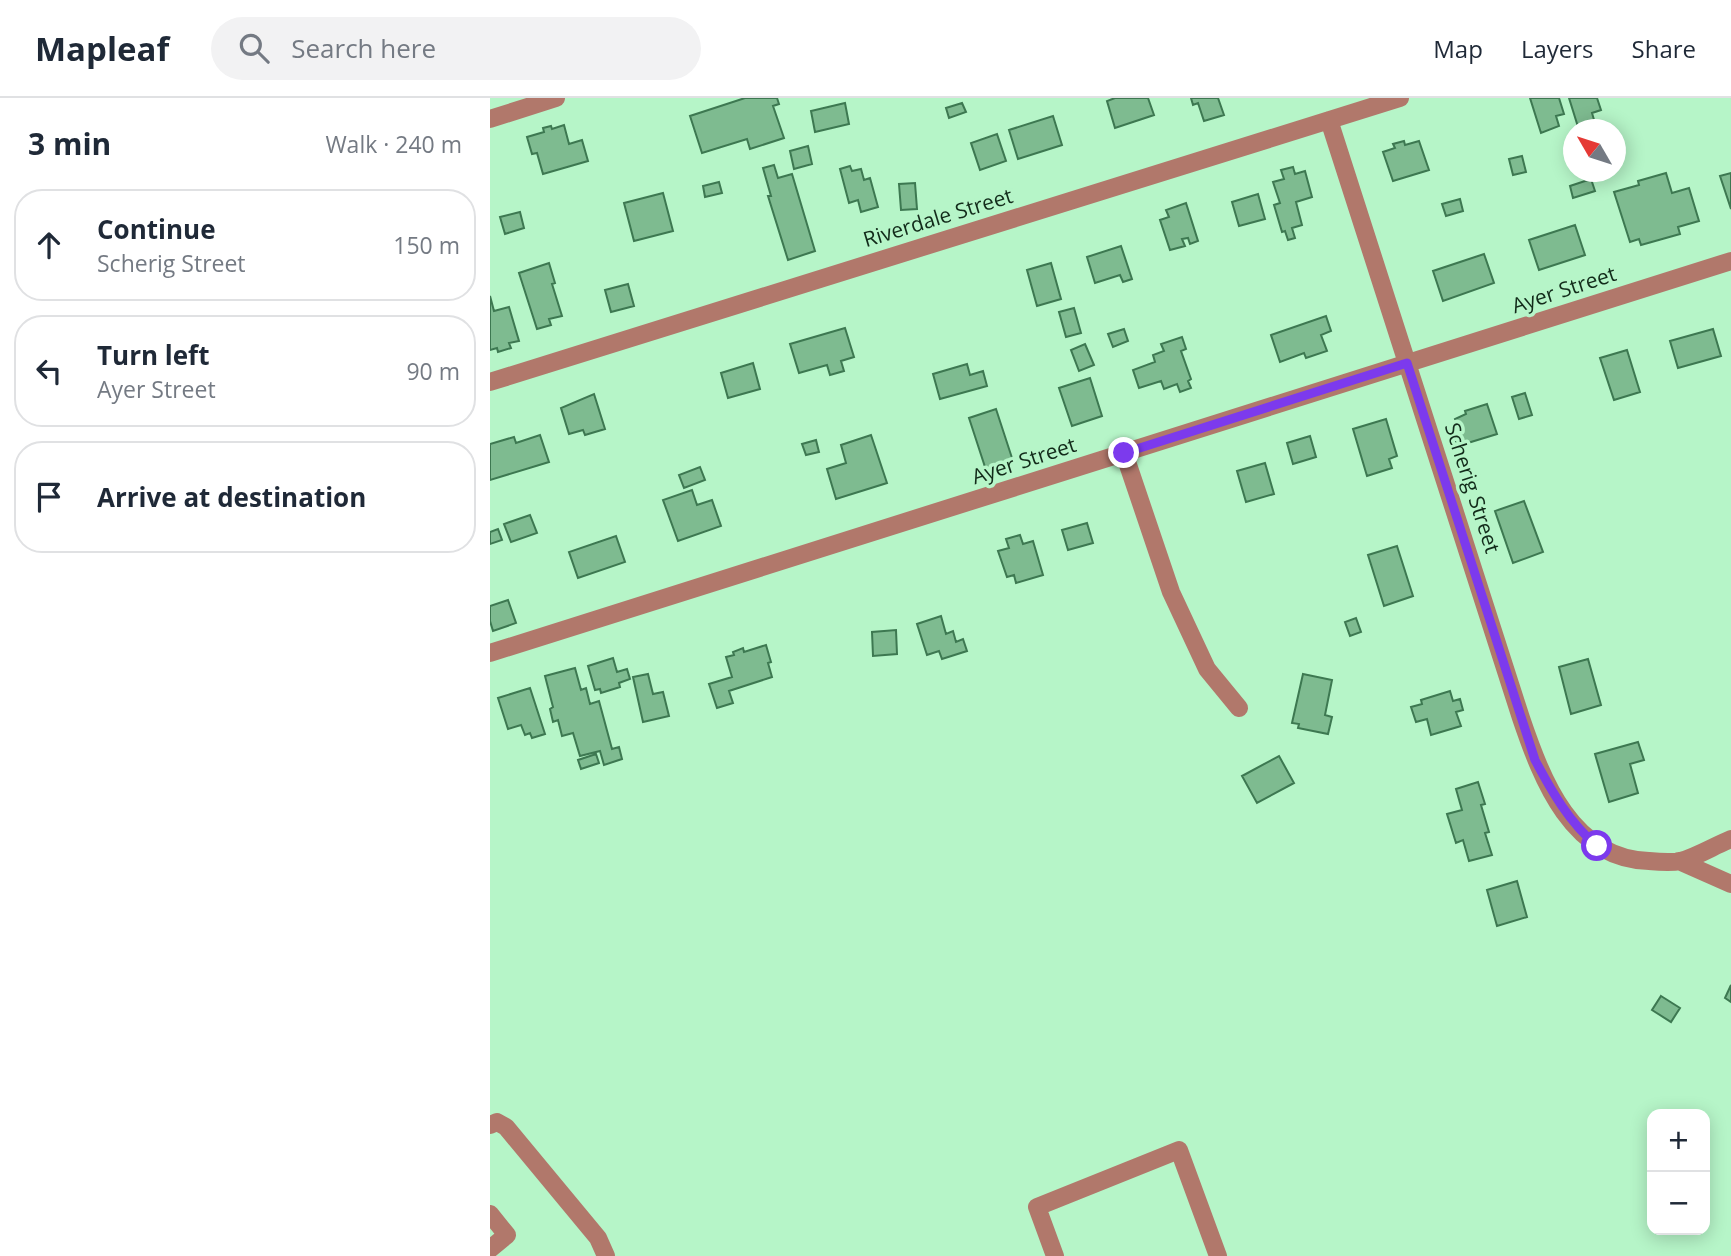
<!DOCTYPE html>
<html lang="en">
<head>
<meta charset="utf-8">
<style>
	body { margin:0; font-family:"Open Sans",sans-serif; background:#f2f2f3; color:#1f2937 }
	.controls { position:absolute; right:21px; bottom:21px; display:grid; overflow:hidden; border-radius:14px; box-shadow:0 4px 18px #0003 }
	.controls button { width:63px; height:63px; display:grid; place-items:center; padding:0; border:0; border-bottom:2px solid #e0e1e3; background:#fff; color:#1f2937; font:35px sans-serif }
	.compass { position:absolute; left:1073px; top:21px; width:63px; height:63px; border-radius:50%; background:#fff; box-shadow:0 4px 18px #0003; rotate:309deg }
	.stop { position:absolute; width:21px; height:21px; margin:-16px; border:5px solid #7c3aed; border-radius:50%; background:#fff }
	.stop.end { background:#7c3aed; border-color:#fff; box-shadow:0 2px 7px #0008 }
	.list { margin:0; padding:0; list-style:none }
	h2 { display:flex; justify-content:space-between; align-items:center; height:91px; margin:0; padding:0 28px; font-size:30px }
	h2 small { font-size:23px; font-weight:400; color:#747a83 }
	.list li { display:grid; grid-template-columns:46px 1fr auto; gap:21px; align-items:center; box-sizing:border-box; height:112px; margin:0 14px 14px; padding:0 14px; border:2px solid #e0e1e3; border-radius:28px }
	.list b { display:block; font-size:26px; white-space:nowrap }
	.list p { margin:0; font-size:23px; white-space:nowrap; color:#747a83 }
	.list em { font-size:23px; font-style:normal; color:#747a83 }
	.icon { flex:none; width:38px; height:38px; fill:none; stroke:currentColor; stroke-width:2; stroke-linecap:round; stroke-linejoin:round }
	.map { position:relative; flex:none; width:1241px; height:1158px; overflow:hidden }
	header { display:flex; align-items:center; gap:42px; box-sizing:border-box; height:98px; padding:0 35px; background:#fff; border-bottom:2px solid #e0e1e3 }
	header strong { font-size:33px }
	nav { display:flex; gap:38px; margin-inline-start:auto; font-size:24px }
	.search { width:490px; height:63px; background:#f2f2f3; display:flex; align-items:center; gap:18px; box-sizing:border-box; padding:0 24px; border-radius:38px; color:#747a83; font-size:26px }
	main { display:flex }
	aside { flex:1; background:#fff }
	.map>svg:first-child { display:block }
	.building { fill:#7ebb90; stroke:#3d7851; stroke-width:2 }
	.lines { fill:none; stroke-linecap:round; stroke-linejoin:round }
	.minor { stroke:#b1786b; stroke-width:18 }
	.route { stroke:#7c3aed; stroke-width:9 }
	.labels { text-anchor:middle; stroke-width:7; stroke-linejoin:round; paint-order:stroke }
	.street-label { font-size:21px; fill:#122b1a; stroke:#b6f5c8 }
</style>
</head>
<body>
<header>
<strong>Mapleaf</strong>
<div class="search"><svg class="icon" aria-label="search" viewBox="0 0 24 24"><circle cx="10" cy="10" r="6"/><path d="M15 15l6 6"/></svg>Search here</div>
<nav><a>Map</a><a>Layers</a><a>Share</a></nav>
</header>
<main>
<aside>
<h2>3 min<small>Walk · 240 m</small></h2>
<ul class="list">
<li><svg class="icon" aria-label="ahead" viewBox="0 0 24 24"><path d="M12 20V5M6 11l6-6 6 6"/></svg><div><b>Continue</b><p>Scherig Street</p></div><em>150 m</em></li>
<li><svg class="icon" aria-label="left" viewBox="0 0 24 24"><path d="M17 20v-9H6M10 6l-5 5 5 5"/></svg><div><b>Turn left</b><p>Ayer Street</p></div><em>90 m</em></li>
<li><svg class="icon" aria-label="arrive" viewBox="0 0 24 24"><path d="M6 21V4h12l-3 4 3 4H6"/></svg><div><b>Arrive at destination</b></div></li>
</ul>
</aside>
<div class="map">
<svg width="1241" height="1158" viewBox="0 0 1241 1158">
	<rect width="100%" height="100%" fill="#b6f5c8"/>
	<!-- building -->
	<path class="building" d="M255 0H287L289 6 283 8 294 40 260 51 257 41 212 55 200 18Z
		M625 0H658L664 17 625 30 617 3Z
		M701 0H728L734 17 714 23 708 5 703 7Z
		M1040 0H1069L1074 16 1066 18 1069 28 1051 35Z
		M1079 0H1107L1111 12 1102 15 1107 32H1089Z
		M355 5 359 26 325 34 321 13Z
		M472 5 476 14 459 20 456 10Z
		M563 18 572 47 528 61 519 32Z
		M74 27 79 46 92 42 98 63 53 76 47 55 42 56 37 39 54 34 53 30 61 28 62 31Z
		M507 36 516 63 490 72 481 45Z
		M914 43 915 47 929 43 939 72 903 83 893 54 905 50 903 46Z
		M318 48 322 66 304 71 300 53Z
		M1032 58 1036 74 1023 77 1019 61Z
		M284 67 288 80 302 76 325 153 298 162 278 98H281L273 70Z
		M360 68 362 73 371 71 374 82 380 80 388 109 371 114 368 102 359 105 350 71Z
		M803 69 805 76 815 73 822 99 806 104 812 127 802 130 805 140 798 142 795 133 792 134 784 107 790 105 783 84 794 81 791 72Z
		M1176 75 1182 95 1199 90 1209 123 1188 129 1190 136 1151 147 1149 141 1140 144 1124 94 1149 87 1148 83Z
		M1241 75V111L1230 78Z
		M1101 81 1105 93 1083 100 1080 88Z
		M229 84 232 95 215 99 213 88Z
		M425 85 427 111 411 112 409 86Z
		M173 95 183 133 144 143 134 105Z
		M768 96 775 121 749 128 742 104Z
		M970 101 973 113 956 118 952 106Z
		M696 105 708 143 700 146 698 140 692 141 695 148 680 152 670 122 679 119 676 112Z
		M30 114 34 130 15 136 10 119Z
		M1085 127 1095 157 1049 172 1039 142Z
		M631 148 642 181 633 184 630 177 605 185 597 159Z
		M994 156 1004 185 953 203 943 173Z
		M59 165 65 185 62 186 72 218 59 221 61 227 47 231 29 175Z
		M561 165 571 201 547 208 537 172Z
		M138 186 144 208 121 214 115 192Z
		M0 198 4 213 19 209 29 243 19 245 21 250 8 254 7 250 0 252Z
		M584 210 591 235 576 239 569 214Z
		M836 218 841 233 831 237 837 253 816 260 814 255 790 264 781 237Z
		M355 230 364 259 351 263 354 273 340 277 337 267 309 275 300 246Z
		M634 231 638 243 623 249 618 236Z
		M1223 231 1231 258 1188 270 1180 243Z
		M692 239 696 251 691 253 701 281 698 283 701 290 690 294 687 286 674 291 671 283 649 290 643 272 665 264 663 257 674 253 671 246Z
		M595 246 604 267 589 273 581 252Z
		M1137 252 1150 294 1124 302 1110 260Z
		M263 265 270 291 238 300 231 275Z
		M477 266 480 277 493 273 497 288 450 301 443 276Z
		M600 280 612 318 582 328 569 290Z
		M1035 295 1042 317 1029 321 1022 299Z
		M104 296 115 331 95 337 93 332 79 336 71 310Z
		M997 306 1007 336 968 348 964 338 970 337 965 321 976 316 975 313Z
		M506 311 523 363 496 372 479 320Z
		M896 321 907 358 899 361 902 370 877 378 863 331Z
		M50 337 59 364 0 382V346L24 339 26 345Z
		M381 337 397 385 346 401 337 371 356 365 351 347Z
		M820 338 826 359 803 366 797 345Z
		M326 342 329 354 316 357 312 346Z
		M775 365 784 396 756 404 747 373Z
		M210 369 215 382 194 390 189 377Z
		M202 392 207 407 222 402 231 428 188 443 173 402Z
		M1034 403 1053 454 1023 465 1005 413Z
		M40 417 47 435 21 444 14 426Z
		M597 425 603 445 578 452 572 432Z
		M8 431 12 442 0 446V434Z
		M530 437 533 446 543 443 553 477 526 485 524 477 517 479 508 453 519 450 516 441Z
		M126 438 135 464 88 480 79 454Z
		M907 448 923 498 894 508 878 457Z
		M18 502 26 525 3 533 0 523V508Z
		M451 518 456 536 463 533 466 544 473 541 477 553 452 561 449 553 437 557 427 526Z
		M866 520 871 534 860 538 855 524Z
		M406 532 407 556 383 558 382 534Z
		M276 547 281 564 278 565 282 579 239 593 243 605 227 610 219 586 242 579 236 559 244 557 243 554 253 550 254 554Z
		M123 560 127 574 137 571 140 581 129 585 130 589 111 595 110 591 105 592 98 568Z
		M1098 561 1111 607 1081 616 1069 569Z
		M85 570 91 592 96 590 100 606 109 603 122 651 129 649 132 661 114 667 110 653 90 658 83 635 72 638 68 622 63 624 60 611 63 609 55 578Z
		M158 576 163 596 173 594 179 618 153 624 143 579Z
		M813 576 842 582 835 617 842 619 838 636 808 630 809 626 802 625Z
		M40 590 55 636 42 640 40 635 35 637 31 627 18 631 8 600Z
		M960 593 963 603 970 601 973 612 966 614 971 628 941 637 937 621 926 624 921 609 932 606 931 602Z
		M1148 644 1154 662 1140 666 1148 695 1119 704 1105 656Z
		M106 656 109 665 91 671 88 662Z
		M789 658 804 685 767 705 752 678Z
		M988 684 995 706 991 707 999 734 995 735 1002 757 979 763 973 742 966 745 957 716 972 712 966 691Z
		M1027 783 1037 819 1007 828 997 792Z
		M1241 887V904L1235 900Z
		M1171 898 1190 910 1181 924 1162 912Z"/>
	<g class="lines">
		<!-- minor -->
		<path class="minor" d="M0 21 66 0
			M839 22 1031 620C1052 682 1082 761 1159 763 1169 764 1181 765 1191 763 1208 758 1224 748 1241 741
			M0 284 910 0
			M634 355 681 494 717 571 749 610
			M0 555 1241 163
			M1189 763 1241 786
			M0 1027 7 1024 16 1029 108 1140 116 1158
			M0 1116 17 1137 0 1151
			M565 1158 547 1109 689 1052 728 1158"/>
	</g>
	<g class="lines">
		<!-- route -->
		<path class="route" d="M634 355 917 265 1045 662C1062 694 1079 724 1107 748"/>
	</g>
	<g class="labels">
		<!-- street labels -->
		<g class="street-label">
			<text transform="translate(448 120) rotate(-17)" y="7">Riverdale Street</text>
			<text transform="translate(1074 192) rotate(-18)" y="7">Ayer Street</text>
			<text transform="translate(534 363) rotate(-18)" y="7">Ayer Street</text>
			<text transform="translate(982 390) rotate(72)" y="7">Scherig Street</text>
		</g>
	</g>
</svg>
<div class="controls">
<button>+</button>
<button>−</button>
</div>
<svg class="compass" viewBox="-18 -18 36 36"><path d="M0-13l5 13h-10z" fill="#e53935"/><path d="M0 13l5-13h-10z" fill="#747a83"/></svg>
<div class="stop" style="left:1107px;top:748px"></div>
<div class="stop end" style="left:634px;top:355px"></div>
</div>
</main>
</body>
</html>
